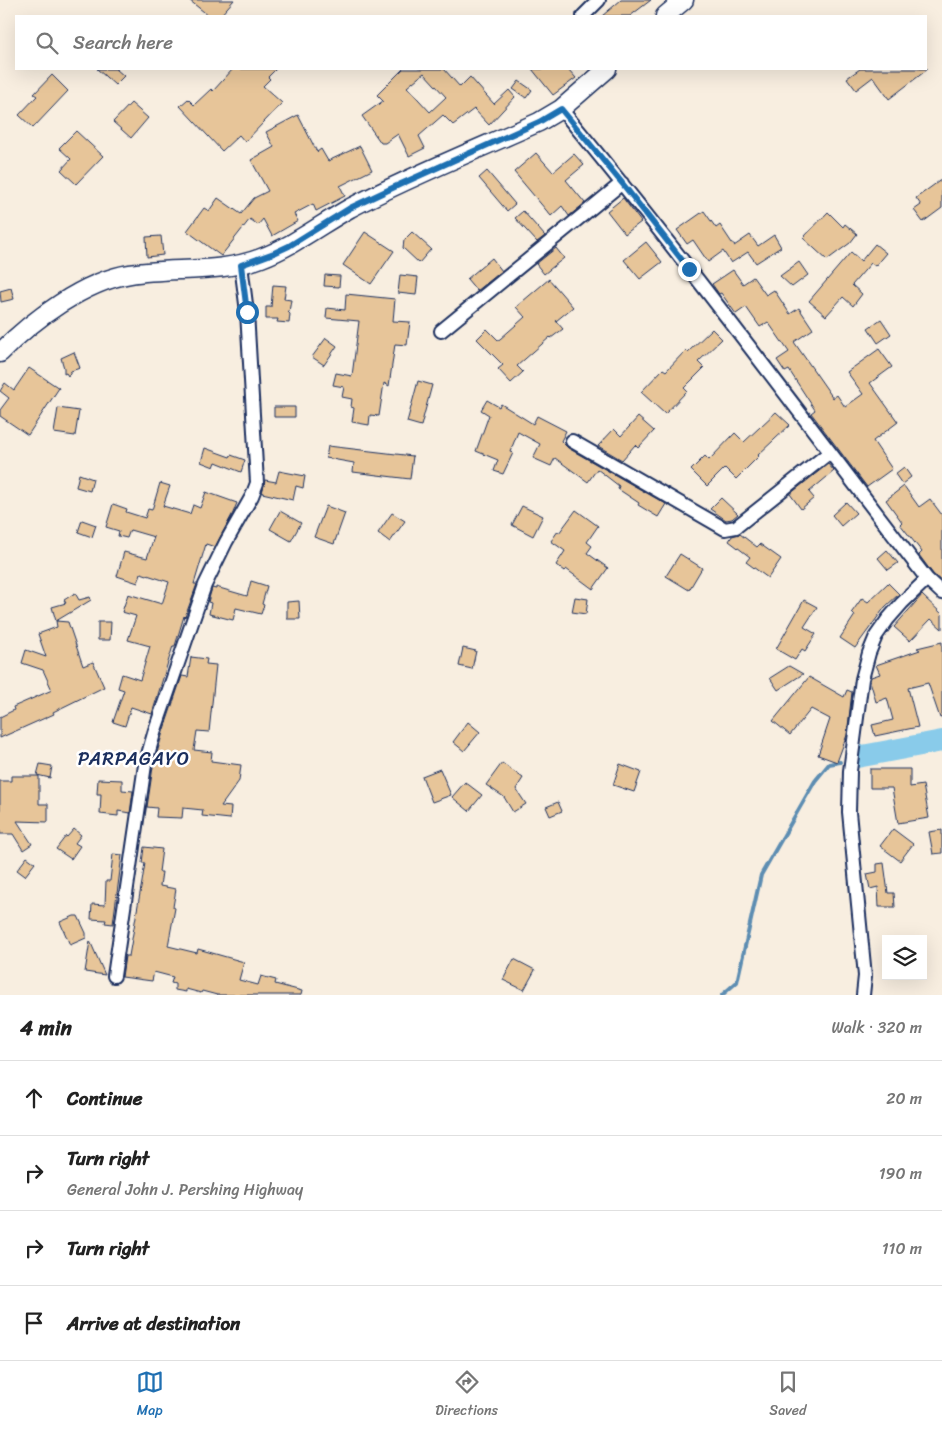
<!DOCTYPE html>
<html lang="en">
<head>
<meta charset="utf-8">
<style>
	body { margin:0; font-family:Sriracha,sans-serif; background:#f6f6f6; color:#222 }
	.controls { position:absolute; right:15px; bottom:15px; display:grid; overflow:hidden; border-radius:0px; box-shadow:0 5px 20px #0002 }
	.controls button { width:45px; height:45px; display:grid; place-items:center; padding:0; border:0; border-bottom:1px solid #e0e0e0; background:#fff; color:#222; font:25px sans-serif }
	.stop { position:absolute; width:15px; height:15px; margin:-11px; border:4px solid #1f6fb2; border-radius:50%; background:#fff }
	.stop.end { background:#1f6fb2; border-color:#fff; box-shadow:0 1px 5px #0008 }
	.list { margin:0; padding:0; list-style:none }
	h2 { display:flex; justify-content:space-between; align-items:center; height:65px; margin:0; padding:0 20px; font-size:21px }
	h2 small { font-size:16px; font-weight:400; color:#767676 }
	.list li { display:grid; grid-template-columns:32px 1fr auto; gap:15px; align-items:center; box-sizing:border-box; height:75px; padding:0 20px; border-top:1px solid #e0e0e0 }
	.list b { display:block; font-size:19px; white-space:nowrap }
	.list p { margin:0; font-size:16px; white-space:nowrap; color:#767676 }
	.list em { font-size:16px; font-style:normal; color:#767676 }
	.icon { flex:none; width:28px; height:28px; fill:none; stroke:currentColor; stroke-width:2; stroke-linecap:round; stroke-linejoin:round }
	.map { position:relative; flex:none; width:942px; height:995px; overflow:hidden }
	.search { position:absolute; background:#fff; box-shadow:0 5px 20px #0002; left:15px; right:15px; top:15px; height:55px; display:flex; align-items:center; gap:12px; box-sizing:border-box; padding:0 18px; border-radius:0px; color:#767676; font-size:19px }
	.sheet { height:365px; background:#fff }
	nav { display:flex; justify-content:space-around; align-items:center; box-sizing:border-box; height:70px; border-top:1px solid #e0e0e0; background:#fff; font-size:14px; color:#767676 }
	nav a { display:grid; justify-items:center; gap:2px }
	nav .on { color:#1f6fb2 }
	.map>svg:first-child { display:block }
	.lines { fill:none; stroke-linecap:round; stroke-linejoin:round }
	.stream { stroke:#5d8db2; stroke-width:4 }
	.river { stroke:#89cbea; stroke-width:22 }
	.building { fill:#e7c599; stroke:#1b2f5e; fill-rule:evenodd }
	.minor-casing { stroke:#1b2f5e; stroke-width:16 }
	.secondary-casing { stroke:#1b2f5e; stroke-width:21 }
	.minor { stroke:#fff; stroke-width:12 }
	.secondary { stroke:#fff; stroke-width:18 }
	.route { stroke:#1f6fb2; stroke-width:6 }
	.labels { text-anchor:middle; stroke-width:5; stroke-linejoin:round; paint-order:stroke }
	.neighbourhood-label { font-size:19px; letter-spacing:1px; fill:#1b2f5e; stroke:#fff }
</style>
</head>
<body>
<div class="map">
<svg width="942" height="995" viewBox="0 0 942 995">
	<rect width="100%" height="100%" fill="#f8eee0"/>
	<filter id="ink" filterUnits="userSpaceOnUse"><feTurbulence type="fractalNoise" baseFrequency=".02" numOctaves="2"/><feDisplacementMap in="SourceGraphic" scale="10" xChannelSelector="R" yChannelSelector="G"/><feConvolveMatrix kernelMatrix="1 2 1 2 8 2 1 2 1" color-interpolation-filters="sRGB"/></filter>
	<g filter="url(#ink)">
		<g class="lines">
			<!-- stream -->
			<path class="stream" d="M722 995 737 982 761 875 815 781 829 764 840 762"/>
			<!-- river -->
			<path class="river" d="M857 757 942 741"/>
		</g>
		<!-- building -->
		<path class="building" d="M189 0H234L220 16H209Z
			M621 0H651L630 16H602Z
			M97 69H116L124 76 115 85Z
			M233 69H276L268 77 270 79 263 86 282 103 245 142 239 135 222 151 180 106 188 99 194 105 211 89 213 91Z
			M403 69H444L460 87 470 77 494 104 509 90 515 97 489 125 474 109 453 125 443 115 419 136 425 148 409 156 398 134 385 143H381L362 116 383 101 377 95ZM424 73 446 97 430 112 407 87Z
			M532 69H568L576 78 553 95Z
			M860 69H928L889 99 873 77 856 90 847 78Z
			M52 75 68 91 33 128 19 115 37 96 34 94Z
			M519 81 532 90 526 98 513 89Z
			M131 103 148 118 131 138 113 122Z
			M298 115 317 152 321 149 328 161 360 146 372 170 340 186 345 196 316 211 313 204 294 214 298 221 272 236 263 219 258 225 250 219 221 256 187 231 204 208 209 211 218 198 241 214 254 198 268 191 251 160 274 147 266 132Z
			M76 131 103 156 76 184 61 170 71 159 59 148Z
			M536 153 553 172 574 154 584 165 566 180 585 203 569 216 562 206 551 216 514 172Z
			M487 171 515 204 507 211 479 178Z
			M942 179V208L923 222 914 210 921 205 916 198Z
			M623 198 641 222 625 234 607 211Z
			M523 211 545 236 537 242 515 218Z
			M704 211 716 228 720 225 734 246 750 235 758 246 774 235 781 247 756 263 748 252 731 263 723 251 708 262 693 240 687 244 677 230Z
			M828 212 843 227 845 224 857 234 850 243 827 260 803 238Z
			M365 232 394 251 371 284 343 265Z
			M412 232 431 249 419 263 403 248 404 240Z
			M161 236 163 255 147 257 146 237Z
			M646 242 662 262 640 279 624 260Z
			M875 244 886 253 875 266 871 263 852 285 862 294 853 306 843 297 826 316 809 301 851 252 861 261Z
			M556 248 564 258 544 274 536 264Z
			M492 258 502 271 477 291 467 279Z
			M799 262 808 275 792 287 780 276Z
			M733 270 743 284 753 277 766 295 774 290 790 314 799 308 813 329 794 342 833 398 837 395 845 407 863 394 847 372 879 349 892 367 870 383 898 422 873 441 892 469 867 487 811 413 815 410 789 370 785 372 777 360 789 352 768 322 760 327 746 307 736 314 721 293 719 294 712 284Z
			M325 275 340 276 339 287 324 286Z
			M400 275 418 277 416 295 398 293Z
			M549 279 573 307 556 321 563 329 551 338 550 337 517 366 523 372 511 383 498 369 503 365 477 339 487 329 498 340 500 339 525 317 516 307Z
			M273 285 286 286 284 299 291 300 289 312H288L290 314 289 323 277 322 278 319H266V307H271Z
			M11 288 14 299 1 302 0 291Z
			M346 294 395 299 393 321 410 322 407 345 395 344 389 386 384 383 379 416 370 415 369 425 352 422 354 408 351 407 352 399 342 397 344 387 333 385 336 373 352 376 359 321 326 318 327 308 345 310Z
			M881 319 891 334 878 343 868 328Z
			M712 329 722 339 698 362 704 368 684 388 687 391 665 414 641 392 663 369 666 371 686 350 688 352Z
			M326 338 337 346 324 365 312 357Z
			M74 352 80 368 71 371 68 376 66 373 64 374V368L61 358Z
			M29 368 59 388 28 435 0 416V410L9 398 0 391 5 383 14 390Z
			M418 381 432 385 421 426 407 422Z
			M487 400 499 407 501 404 533 424 537 416 566 431 561 441 568 448 666 504 658 517 638 505 639 503 618 489 619 486 597 469 588 482 555 458 551 466 533 458 540 444 518 432 510 452 513 453 503 474 494 471 498 460 476 451 489 415 481 410Z
			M274 407H295V417H274Z
			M58 408 79 411 75 436 54 433Z
			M776 412 790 425 758 455 759 456 736 479 725 468 707 486 691 470 705 456 709 460 735 433 744 442Z
			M638 417 654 431 638 448 635 445 622 460 598 446 614 429 621 436Z
			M328 446 413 456 410 479 353 472 354 463 326 458Z
			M205 448 230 457 231 455 245 460 241 472 216 462 214 467 201 462Z
			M828 464 834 471 809 492 814 498 801 509 790 494Z
			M904 467 911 477 902 484 895 474Z
			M279 471 305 476 303 488 296 486 293 500 262 493 265 480 276 482Z
			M79 474 93 479 90 491 76 487Z
			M160 483 170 486 163 506 190 514 193 505 200 508 206 492 237 503 233 513 215 547 206 544 194 584H197L185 617 184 616 175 646H173L152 714 131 707 125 726 113 722 124 690 118 688 122 674 140 680 150 646 128 640 136 616 122 612 128 594 162 604 169 582 141 573 138 583 117 576 124 552 147 558 154 537 130 530 127 538 118 536 119 531 106 527 113 504 127 509 126 512 145 518 148 509 152 510Z
			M904 486 919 507 930 499 942 515V582L933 574 919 555 922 552 900 524 902 522 886 500Z
			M721 498 738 514 732 519 726 520 710 509Z
			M846 502 856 513 841 526 832 515Z
			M326 506 345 513 334 544 314 537Z
			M522 506 543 516 533 536 512 525Z
			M576 510 598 526 587 542 592 546 587 553 608 568 593 589 566 569 564 571 556 565 565 551 551 541 558 531 559 533Z
			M280 511 301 523 291 541 270 529Z
			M392 513 405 521 390 542 378 533Z
			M82 520 96 525 92 537 78 532Z
			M740 534 757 547 760 544 781 559 768 578 746 562 750 557 729 541 732 536Z
			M887 550 898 563 888 570 878 558Z
			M680 554 702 568 689 590 666 576Z
			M251 581 267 586 262 604 264 605 261 614 236 608 233 620 209 614 211 603 208 602 212 588 216 589V587L247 596Z
			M888 583 899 594 885 607 855 648 840 638 855 615 852 612 862 598 868 602Z
			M75 593 79 600 90 597 91 600 56 621 52 607 66 603 64 600Z
			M922 595 942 614V629L931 619 910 641 894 627Z
			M575 597 588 599 586 614 572 612Z
			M804 600 817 607 804 627 816 634 805 651 802 649 795 660 776 649Z
			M299 601 300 619H287V602Z
			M56 621 68 622 83 666 93 662 104 687 53 712 54 714 0 738V717L14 710 13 707 52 690 43 670 22 663 26 650 46 657 38 634 57 627Z
			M98 622H111L110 640H98Z
			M942 642V717L940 718 928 683 908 688 918 727 875 736 872 725 893 720 887 698 876 702 873 691 870 681 871 677 880 674 876 665 920 650 917 648Z
			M463 648 476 651 472 669 459 666Z
			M191 657 207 659 206 664 216 665 209 732 197 731 194 750 212 752 211 761 241 765 239 781 221 806 231 807 230 819 202 816 203 810 183 808 182 818 156 817 157 808 147 807 153 767 163 732 182 676 188 677Z
			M789 666 803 674 778 690 770 678Z
			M809 677 844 697 847 690 852 692 847 735 837 762 818 755 830 719 811 709 790 735 773 721Z
			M468 722 480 732 464 751 453 742Z
			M502 763 523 778 516 789 526 804 513 812 504 797 486 785Z
			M40 764 52 766 50 778 37 775Z
			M620 764 641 772 634 792 613 785Z
			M440 769 451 795 432 802 422 776Z
			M870 769H910V787L923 785 929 818 898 823 892 788H870Z
			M11 776H39V804H48V822L17 821 32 844 23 850 13 834H0V781H11Z
			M98 779 122 780V790L133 791 130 813 118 811V816L100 814 101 794H97Z
			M465 782 482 795 469 811 452 797Z
			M558 802 562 811 550 816 546 807Z
			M74 829 81 835 75 843 80 846 71 859 56 849 66 836 67 837Z
			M893 829 913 844 900 861 880 846Z
			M942 830V853L933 854 929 832Z
			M144 847 162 849 159 872H162L160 886 176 889 173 907 175 908 168 946 197 953 198 949 244 962 239 980 258 985 261 976 276 980 275 984 302 991 301 995H217L202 991 201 993 186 989V992L175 990V984L171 983 173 977 154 972 152 981 122 977 125 956H129L142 882 145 863H142Z
			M113 854 122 855 113 924 105 923 106 920 91 919 92 904 105 905 106 881H110Z
			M27 857 35 863 25 876 17 870Z
			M884 863 888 893H894L895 907H879L878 887 870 889 867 874 877 872V864Z
			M74 916H78L86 933V938L70 945 60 922Z
			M90 941 105 975 85 972Z
			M514 959 535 970 524 990 503 980Z"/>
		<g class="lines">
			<!-- minor casing -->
			<g class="minor-casing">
				<path id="minor" d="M583 16 599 0
					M561 109C688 262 806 422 927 579L942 593
					M441 331 622 183
					M572 441 725 529 736 527 830 452
					M114 976 145 765 155 730 205 585 226 542 252 496 257 483 247 312 241 265
					M863 995 865 976 849 812 850 771 862 679 869 653 876 636 888 619 902 603 927 579"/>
			</g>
			<!-- secondary casing -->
			<g class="secondary-casing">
				<path id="secondary" d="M665 16 684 0
					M0 353C32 320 85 281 130 274 173 267 220 274 261 258 293 246 320 225 350 208 411 176 476 150 539 122L561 109 607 69"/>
			</g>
			<!-- minor -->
			<use href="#minor" class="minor"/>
			<!-- secondary -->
			<use href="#secondary" class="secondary"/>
		</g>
	</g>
	<g class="lines" filter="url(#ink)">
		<!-- route -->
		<path class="route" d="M247 312 241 265 274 253 289 246 350 208 401 184 539 122 561 109 622 183 689 269"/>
	</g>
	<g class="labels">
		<!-- neighbourhood labels -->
		<g class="neighbourhood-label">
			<text x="134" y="765">PARPAGAYO</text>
		</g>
	</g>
</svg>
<div class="controls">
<button><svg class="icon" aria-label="layers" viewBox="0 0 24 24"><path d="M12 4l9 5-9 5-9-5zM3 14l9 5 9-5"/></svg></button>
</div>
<div class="stop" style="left:247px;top:312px"></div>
<div class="stop end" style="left:689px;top:269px"></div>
<div class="search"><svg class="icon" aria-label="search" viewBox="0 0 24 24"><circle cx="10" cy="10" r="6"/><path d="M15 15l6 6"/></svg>Search here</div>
</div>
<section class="sheet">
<h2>4 min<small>Walk · 320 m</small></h2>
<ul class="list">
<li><svg class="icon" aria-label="ahead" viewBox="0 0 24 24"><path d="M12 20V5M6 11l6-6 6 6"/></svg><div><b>Continue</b></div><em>20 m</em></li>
<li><svg class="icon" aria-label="right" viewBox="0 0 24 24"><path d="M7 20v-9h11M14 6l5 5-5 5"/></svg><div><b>Turn right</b><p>General John J. Pershing Highway</p></div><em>190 m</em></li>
<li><svg class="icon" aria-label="right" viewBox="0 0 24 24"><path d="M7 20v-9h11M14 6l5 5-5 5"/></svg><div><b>Turn right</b></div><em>110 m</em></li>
<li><svg class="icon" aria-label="arrive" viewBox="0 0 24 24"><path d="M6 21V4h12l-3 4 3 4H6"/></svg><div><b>Arrive at destination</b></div></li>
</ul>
</section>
<nav>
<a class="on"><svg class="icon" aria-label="map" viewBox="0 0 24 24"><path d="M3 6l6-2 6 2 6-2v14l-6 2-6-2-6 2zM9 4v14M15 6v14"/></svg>Map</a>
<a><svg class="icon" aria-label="directions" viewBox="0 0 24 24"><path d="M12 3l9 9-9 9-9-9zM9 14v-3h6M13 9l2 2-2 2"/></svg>Directions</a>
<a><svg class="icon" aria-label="saved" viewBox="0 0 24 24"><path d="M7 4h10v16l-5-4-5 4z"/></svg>Saved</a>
</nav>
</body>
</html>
